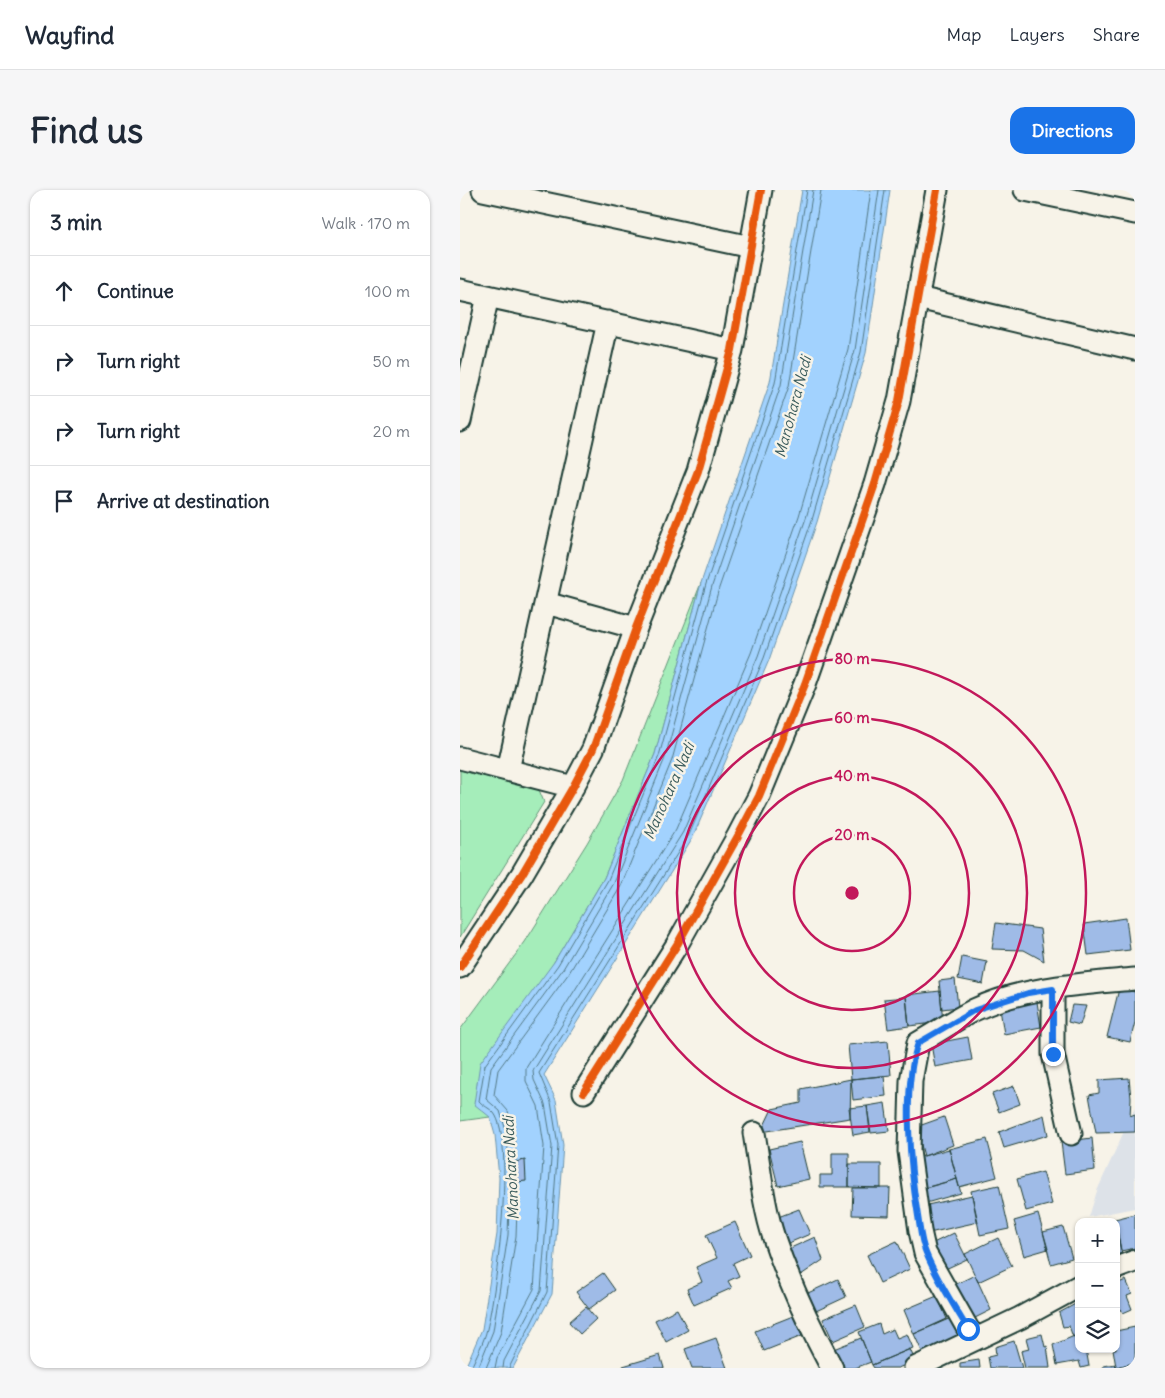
<!DOCTYPE html>
<html lang="en">
<head>
<meta charset="utf-8">
<style>
	body { margin:0; font-family:Delius,sans-serif; background:#f6f6f7; color:#1f2937 }
	.controls { position:absolute; right:15px; bottom:15px; display:grid; overflow:hidden; border-radius:10px; box-shadow:0 1px 4px #0004 }
	.controls button { width:45px; height:45px; display:grid; place-items:center; padding:0; border:0; border-bottom:1px solid #e0e1e3; background:#fff; color:#1f2937; font:25px sans-serif }
	.stop { position:absolute; width:15px; height:15px; margin:-11px; border:4px solid #1a73e8; border-radius:50%; background:#fff }
	.stop.end { background:#1a73e8; border-color:#fff; box-shadow:0 1px 5px #0008 }
	.list { margin:0; padding:0; list-style:none }
	h2 { display:flex; justify-content:space-between; align-items:center; height:65px; margin:0; padding:0 20px; font-size:21px }
	h2 small { font-size:16px; font-weight:400; color:#747a83 }
	.list li { display:grid; grid-template-columns:32px 1fr auto; gap:15px; align-items:center; box-sizing:border-box; height:70px; padding:0 20px; border-top:1px solid #e0e1e3 }
	.list b { display:block; font-size:19px; white-space:nowrap }
	.list em { font-size:16px; font-style:normal; color:#747a83 }
	.icon { flex:none; width:28px; height:28px; fill:none; stroke:currentColor; stroke-width:2; stroke-linecap:round; stroke-linejoin:round }
	.map { position:relative; flex:none; width:675px; height:1178px; overflow:hidden; border-radius:15px }
	header { display:flex; align-items:center; gap:30px; box-sizing:border-box; height:70px; padding:0 25px; background:#fff; border-bottom:1px solid #e0e1e3 }
	header strong { font-size:24px }
	nav { display:flex; gap:28px; margin-inline-start:auto; font-size:18px }
	.intro { display:flex; align-items:center; justify-content:space-between; box-sizing:border-box; height:120px; padding:0 30px }
	h1 { margin:0; font-size:35px }
	.button { padding:12px 22px; border-radius:15px; background:#1a73e8; color:#fff; font-size:18px; font-weight:700 }
	main { display:flex; gap:30px; padding:0 30px }
	aside { flex:1; background:#fff; border-radius:15px; box-shadow:0 1px 4px #0004 }
	.map>svg:first-child { display:block }
	.built { fill:#dde2e8 }
	.green { fill:#a5edba; stroke:#629577 }
	.water { fill:#a2d2fe; stroke:#6e96ad }
	.lines { fill:none; stroke-linecap:round; stroke-linejoin:round }
	.shore { stroke:#537985; stroke-width:1 }
	.building { fill:#9fbbe7; stroke:#1f3d34 }
	.street-casing { stroke:#1f3d34; stroke-width:25 }
	.street { stroke:#f7f3e8; stroke-width:21 }
	.cycleway-casing { stroke:#f7f3e8; stroke-width:11 }
	.cycleway { stroke:#e8590c; stroke-width:8 }
	.route { stroke:#1a73e8; stroke-width:6 }
	.ring { fill:none; stroke:#c2185b; stroke-width:2.5 }
	.labels { text-anchor:middle; stroke-width:5; stroke-linejoin:round; paint-order:stroke }
	.water-label { font-size:15px; font-style:italic; fill:#395b5c; stroke:#f7f3e8 }
	.centre { fill:#c2185b; stroke:#f7f3e8; stroke-width:2.5 }
	.ring-label { font-size:15px; text-anchor:middle; font-weight:bold; fill:#c2185b; stroke:#f7f3e8; stroke-width:5; stroke-linejoin:round; paint-order:stroke }
</style>
</head>
<body>
<header>
<strong>Wayfind</strong>
<nav><a>Map</a><a>Layers</a><a>Share</a></nav>
</header>
<div class="intro"><h1>Find us</h1><a class="button">Directions</a></div>
<main>
<aside>
<h2>3 min<small>Walk · 170 m</small></h2>
<ul class="list">
<li><svg class="icon" aria-label="ahead" viewBox="0 0 24 24"><path d="M12 20V5M6 11l6-6 6 6"/></svg><div><b>Continue</b></div><em>100 m</em></li>
<li><svg class="icon" aria-label="right" viewBox="0 0 24 24"><path d="M7 20v-9h11M14 6l5 5-5 5"/></svg><div><b>Turn right</b></div><em>50 m</em></li>
<li><svg class="icon" aria-label="right" viewBox="0 0 24 24"><path d="M7 20v-9h11M14 6l5 5-5 5"/></svg><div><b>Turn right</b></div><em>20 m</em></li>
<li><svg class="icon" aria-label="arrive" viewBox="0 0 24 24"><path d="M6 21V4h12l-3 4 3 4H6"/></svg><div><b>Arrive at destination</b></div></li>
</ul>
</aside>
<div class="map">
<svg width="675" height="1178" viewBox="0 0 675 1178">
	<rect width="100%" height="100%" fill="#f7f3e8"/>
	<filter id="ink" filterUnits="userSpaceOnUse"><feTurbulence type="fractalNoise" baseFrequency=".02" numOctaves="2"/><feDisplacementMap in="SourceGraphic" scale="10" xChannelSelector="R" yChannelSelector="G"/><feConvolveMatrix kernelMatrix="1 2 1 2 8 2 1 2 1" color-interpolation-filters="sRGB"/></filter>
	<g filter="url(#ink)">
		<!-- built -->
		<path class="built" d="M675 917V1018L629 1027 637 1001Z"/>
		<!-- green -->
		<path class="green" d="M241 393 195 564 144 688 94 772 30 927 0 931V840L65 752 127 653 163 590Z
			M0 580 79 600 84 612 0 747Z"/>
		<!-- water -->
		<path class="water" d="M342 0H430L406 163 357 332 309 470 233 647 84 885 96 910 103 955 92 1104 53 1178H5L22 1139 37 1044 39 988 35 945 30 927 14 914 20 873 94 772 144 688 195 564 241 393 310 192Z"/>
		<g class="lines">
			<!-- shore -->
			<path class="shore" d="M56 970 54 943 48 921 34 905 38 880 109 783 161 696 212 570 259 398 329 196 361 0
				M11 1178C16 1166 24 1152 27 1139 36 1102 56 952 34 923 30 918 23 916 19 911L25 875 98 775 148 690 199 566 246 394 315 193 347 0
				M18 1178 33 1141 48 1045 50 988 47 944 40 921 26 909 31 877 103 779 154 693 205 568 252 396 321 195 353 0
				M26 1178 41 1142 56 1046 58 993
				M35 1178 37 1168 74 1099 84 956 78 916 66 891V878L216 639 291 463 339 326 388 159 411 0
				M43 1178 44 1171 81 1101 92 956 85 914 74 890 73 881 223 642 298 466 346 328 395 160 419 0
				M49 1178 87 1102 98 955 91 912 79 883 229 645 304 468 352 330 401 162 425 0"/>
		</g>
		<!-- building -->
		<path class="building" d="M666 728 670 760 628 765 624 734Z
			M536 733 580 739 584 771 564 760 532 759Z
			M502 767 527 772 523 794 498 789Z
			M495 789 498 817 482 819 479 791Z
			M659 799 675 802V832L670 852 647 847Z
			M480 801 483 832 449 836 446 805Z
			M446 807 449 836 428 839 424 809Z
			M577 812 581 837 544 844 540 819Z
			M612 815 626 816 620 835 608 832Z
			M508 847 512 870 475 877 471 854Z
			M428 851 431 885 391 889 388 855Z
			M424 886 426 906 393 910 391 889Z
			M669 888 671 908 670 926 675 924V942L636 943 629 905 639 903V890Z
			M391 889 390 928 301 942 312 919 341 913V899Z
			M554 896 560 914 539 922 532 904Z
			M425 913 429 941 411 943 407 916Z
			M407 916 410 942 393 945 389 918Z
			M584 925 588 945 544 958 539 942Z
			M484 927 493 955 464 966 456 937Z
			M632 948 635 980 605 984 601 952Z
			M527 949 537 987 499 997 489 959Z
			M340 952 349 989 318 996 309 959Z
			M489 959 497 989 464 998 456 968Z
			M372 963H389V997H360V985H372Z
			M65 970 66 991 57 992 55 972Z
			M389 974H421V998L389 997Z
			M583 982 592 1014 566 1021 557 989Z
			M497 989 501 1003 466 1013 462 999Z
			M539 995 549 1039 520 1045 511 1001Z
			M393 998H430L429 1026 392 1025Z
			M512 1005 518 1032 469 1043 463 1016Z
			M339 1019 350 1044 324 1055 313 1029Z
			M578 1024 588 1059 564 1066 554 1031Z
			M675 1024V1058L661 1061 655 1029Z
			M275 1032 290 1065 273 1073 279 1086 268 1091 272 1098 234 1115 227 1099 242 1092 236 1077 257 1068 246 1045Z
			M656 1036 662 1065 656 1066Z
			M603 1037 612 1068 591 1074 583 1042Z
			M494 1043 507 1069 479 1082 467 1056Z
			M355 1047 363 1070 338 1087 324 1061Z
			M538 1048 552 1076 518 1092 505 1064Z
			M437 1051 450 1079 420 1093 407 1065Z
			M143 1083 155 1100 129 1119 116 1102Z
			M515 1085 531 1120 509 1131 492 1096Z
			M378 1089 386 1107 356 1121 348 1103Z
			M666 1090 672 1104 667 1106 672 1119 663 1123 661 1119 656 1121V1094Z
			M477 1106 487 1129 454 1144 444 1120Z
			M619 1112V1144L613 1147 609 1136 603 1137 599 1123Z
			M396 1115 405 1137 373 1151 363 1129Z
			M126 1117 136 1129 120 1144 109 1132Z
			M217 1119 228 1140 206 1152 195 1130Z
			M333 1126 342 1146 304 1161 295 1141Z
			M493 1127 502 1149 464 1166 454 1144Z
			M419 1134 422 1144 433 1139 437 1148 447 1144 453 1158 412 1175 399 1142Z
			M675 1137V1173L656 1177 653 1159H656V1141Z
			M582 1144 585 1157 587 1156 590 1178H565L561 1161 569 1159 566 1148Z
			M619 1144V1159H626L629 1176 621 1178 619 1171 597 1175 593 1155Z
			M256 1148 267 1178H232L225 1159Z
			M401 1148 411 1172 395 1178H378L371 1160Z
			M554 1151 562 1178H530L528 1167 536 1165 535 1157Z
			M450 1159 455 1171 438 1178H414L412 1175Z
			M200 1165 204 1178H163V1176Z
			M675 1166V1178H643V1176L656 1174V1177L675 1173Z
			M519 1170 520 1178H500V1173Z"/>
		<g class="lines">
			<!-- street casing -->
			<g class="street-casing">
				<path id="street" d="M23 0 291 57
					M565 0 675 23
					M0 100 272 160
					M458 108 675 159
					M0 231 28 106
					M86 413 176 438
					M0 568 113 597
					M48 580 148 132
					M0 777 62 684 113 597 133 559 176 438 238 281 272 160 301 0
					M593 799V864L611 944
					M124 902 218 753 278 646 299 606 345 494 415 294 439 211 477 0
					M294 943C300 978 303 1015 314 1048 329 1093 350 1137 372 1178
					M656 1078 675 1071
					M516 1148 508 1139 465 1063 460 1041 449 961 451 891 458 853C477 842 495 830 514 820 562 797 622 794 675 789
					M455 1178 560 1128 619 1096"/>
			</g>
			<!-- street -->
			<use href="#street" class="street"/>
			<!-- cycleway casing -->
			<g class="cycleway-casing">
				<path id="cycleway" d="M0 777 62 684 113 597 133 559 176 438 238 281 272 160 301 0
					M124 902 218 753 278 646 299 606 345 494 415 294 439 211 477 0"/>
			</g>
			<!-- cycleway -->
			<use href="#cycleway" class="cycleway"/>
		</g>
	</g>
	<g class="lines" filter="url(#ink)">
		<!-- route -->
		<path class="route" d="M508 1139C494 1116 476 1088 466 1063 461 1052 460 1038 458 1026 450 979 442 898 458 853L515 820 568 803 593 799V864"/>
	</g>
	<!-- distance rings -->
	<g class="ring">
		<circle cx="392" cy="703" r="58"/>
		<circle cx="392" cy="703" r="117"/>
		<circle cx="392" cy="703" r="175"/>
		<circle cx="392" cy="703" r="234"/>
	</g>
	<g class="labels">
		<!-- water labels -->
		<g class="water-label">
			<text transform="translate(333 217) rotate(-75)" y="5">Manohara Nadi</text>
			<text transform="translate(209 601) rotate(-66)" y="5">Manohara Nadi</text>
			<text transform="translate(51 978) rotate(-93)" y="5">Manohara Nadi</text>
		</g>
	</g>
	<circle cx="392" cy="703" r="8" class="centre"/>
	<g class="ring-label">
		<text x="392" y="474">80 m</text>
		<text x="392" y="533">60 m</text>
		<text x="392" y="591">40 m</text>
		<text x="392" y="650">20 m</text>
	</g>
</svg>
<div class="controls">
<button>+</button>
<button>−</button>
<button><svg class="icon" aria-label="layers" viewBox="0 0 24 24"><path d="M12 4l9 5-9 5-9-5zM3 14l9 5 9-5"/></svg></button>
</div>
<div class="stop" style="left:508px;top:1139px"></div>
<div class="stop end" style="left:593px;top:864px"></div>
</div>
</main>
</body>
</html>
